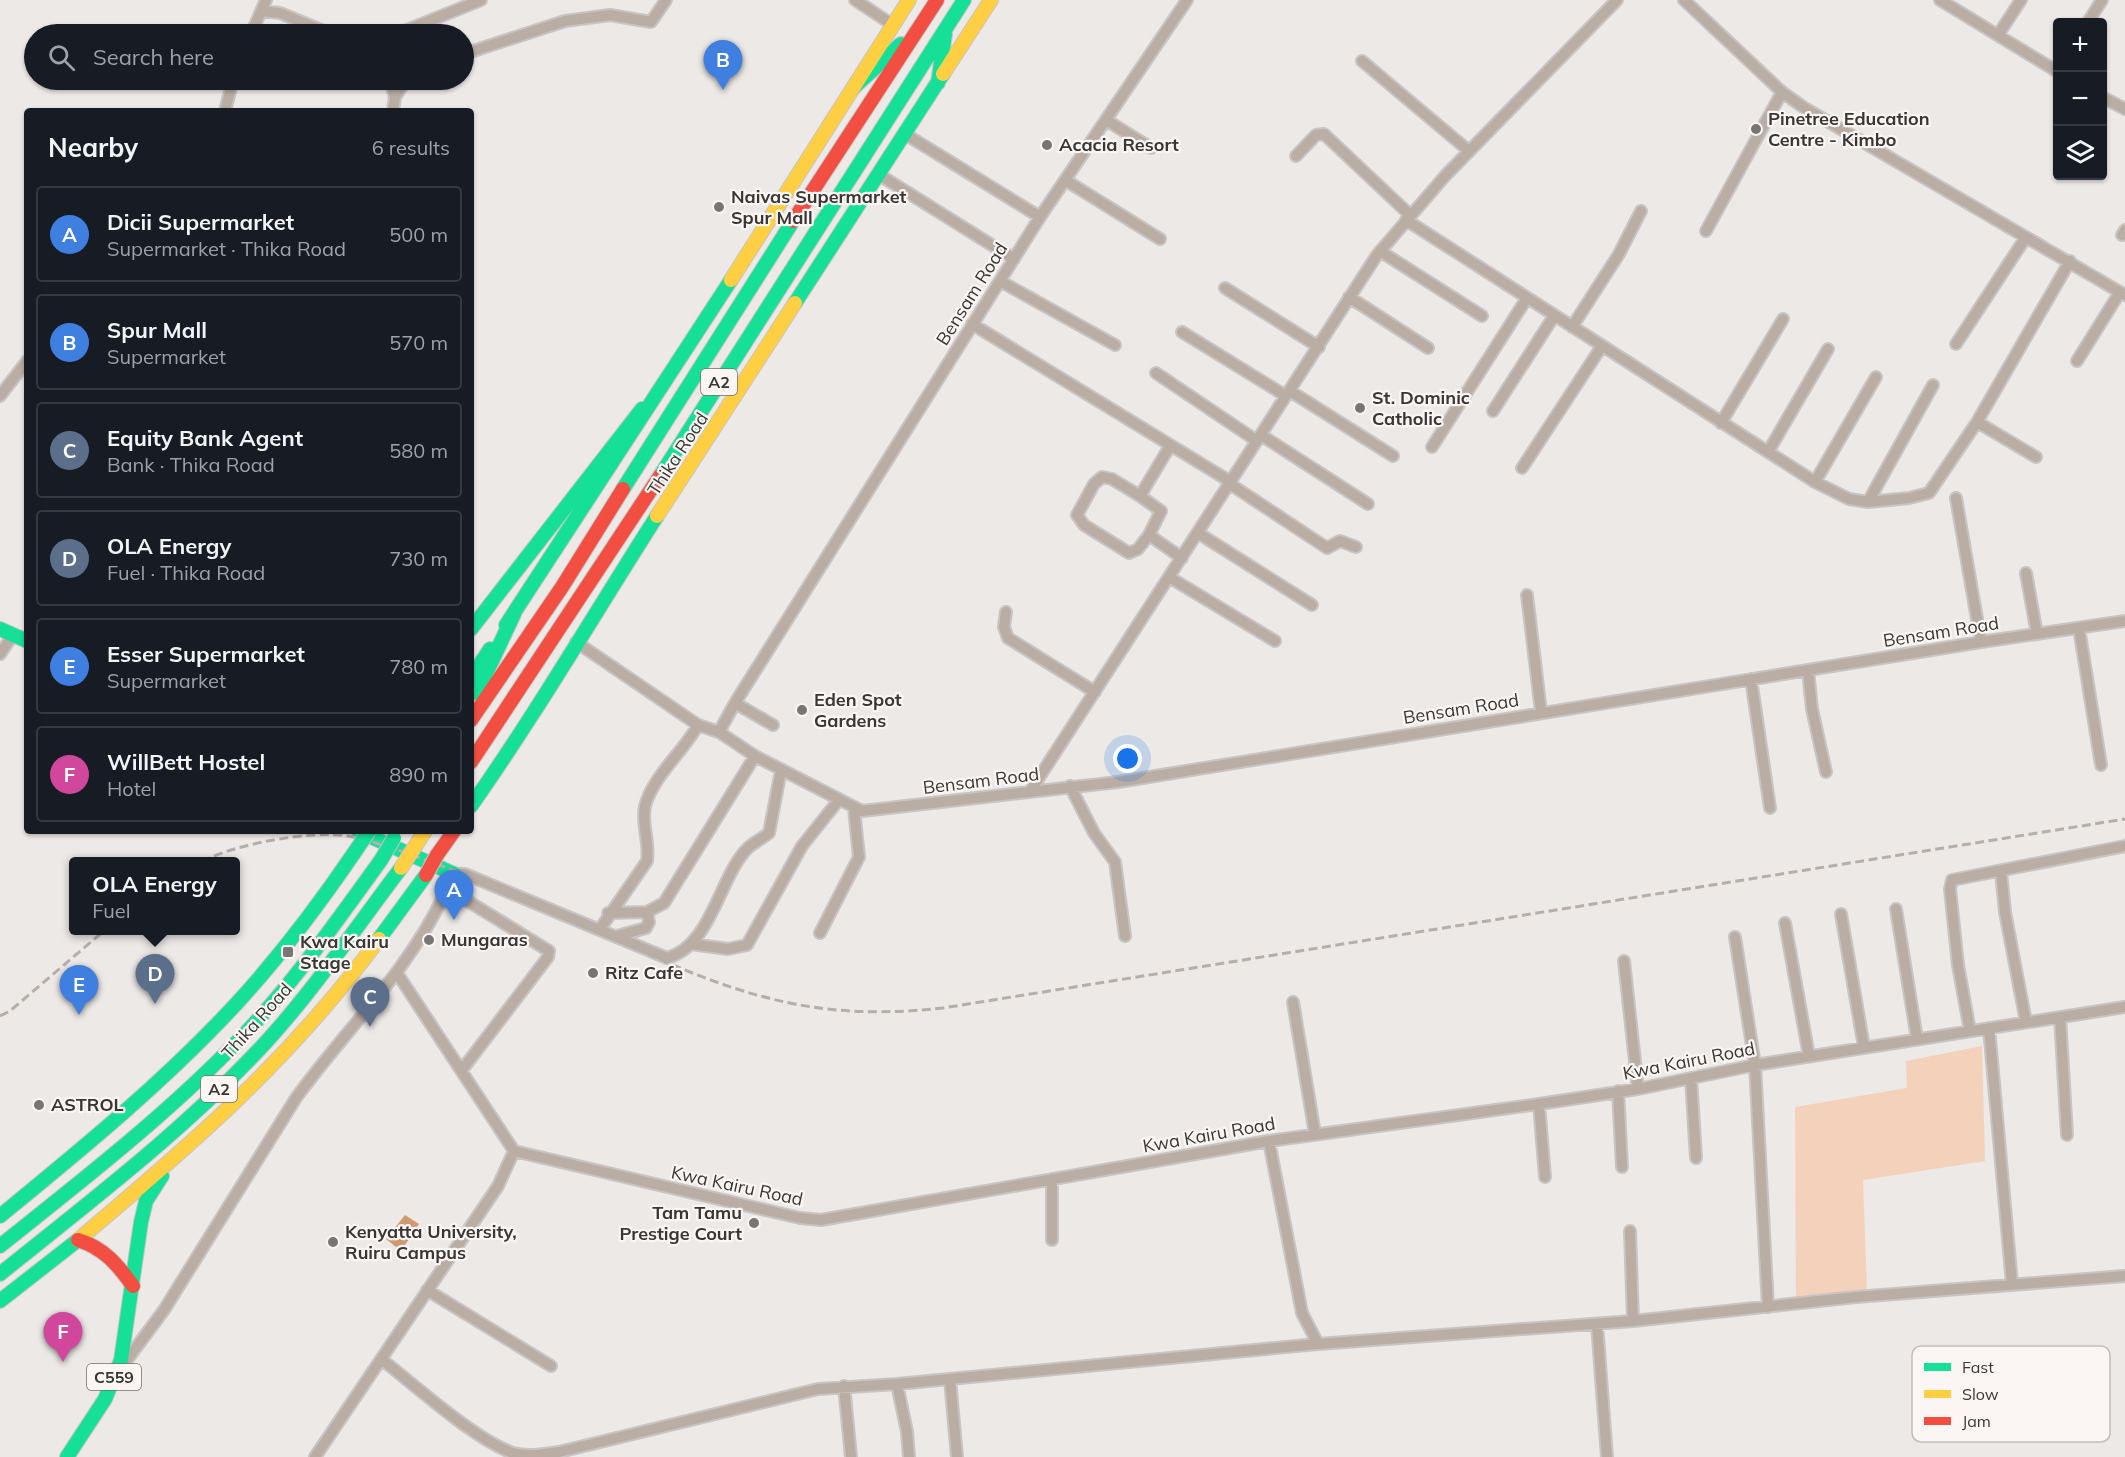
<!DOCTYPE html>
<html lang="en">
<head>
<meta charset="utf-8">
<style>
	body { margin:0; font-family:Mulish,sans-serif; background:#242831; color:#f1f3f6 }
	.controls { position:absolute; right:18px; top:18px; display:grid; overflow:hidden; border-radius:6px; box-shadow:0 2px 4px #0004 }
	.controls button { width:54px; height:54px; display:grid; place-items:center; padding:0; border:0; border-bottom:2px solid #363941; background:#171b24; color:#f1f3f6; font:30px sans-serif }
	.you { position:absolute; left:1128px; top:759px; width:21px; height:21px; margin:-15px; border:4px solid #fff; border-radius:50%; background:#1a73e8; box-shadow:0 0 0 9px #1a73e833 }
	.badge { display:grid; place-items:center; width:39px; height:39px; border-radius:50%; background:#787574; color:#fff; font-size:20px; font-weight:700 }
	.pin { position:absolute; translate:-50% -50px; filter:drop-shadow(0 2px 3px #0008) }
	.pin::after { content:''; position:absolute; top:32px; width:21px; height:18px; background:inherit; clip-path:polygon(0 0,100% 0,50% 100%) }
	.popup { position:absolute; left:69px; top:857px; width:171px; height:78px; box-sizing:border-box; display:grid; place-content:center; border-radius:6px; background:#171b24; filter:drop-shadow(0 2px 4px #0005); font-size:20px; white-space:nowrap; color:#9ea1a6 }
	.popup b { font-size:22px; color:#f1f3f6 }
	.popup::after { content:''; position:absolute; left:50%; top:100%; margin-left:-12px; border:12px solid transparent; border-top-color:#171b24 }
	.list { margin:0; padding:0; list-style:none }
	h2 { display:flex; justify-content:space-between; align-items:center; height:78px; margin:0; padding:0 24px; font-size:26px }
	h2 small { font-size:20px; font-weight:400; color:#9ea1a6 }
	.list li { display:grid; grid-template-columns:39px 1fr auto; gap:18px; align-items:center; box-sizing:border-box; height:96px; margin:0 12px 12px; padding:0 12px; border:2px solid #363941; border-radius:6px }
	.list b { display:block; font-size:22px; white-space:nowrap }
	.list p { margin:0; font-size:20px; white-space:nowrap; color:#9ea1a6 }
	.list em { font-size:20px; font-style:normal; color:#9ea1a6 }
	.icon { flex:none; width:33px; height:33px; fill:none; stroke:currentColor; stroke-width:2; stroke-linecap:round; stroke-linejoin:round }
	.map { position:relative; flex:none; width:2125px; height:1457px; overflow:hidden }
	.search { position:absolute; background:#171b24; box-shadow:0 2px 4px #0004; left:24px; top:24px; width:450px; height:66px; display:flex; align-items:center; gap:15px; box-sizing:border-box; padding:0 21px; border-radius:33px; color:#9ea1a6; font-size:22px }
	.panel { position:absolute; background:#171b24; box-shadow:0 2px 4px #0004; left:24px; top:108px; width:450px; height:726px; border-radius:6px }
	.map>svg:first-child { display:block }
	.green { fill:#f3d1bb }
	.water { fill:#d19971 }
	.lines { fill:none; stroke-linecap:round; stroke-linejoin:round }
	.street-casing { stroke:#c7c5c4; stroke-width:14 }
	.fast-casing { stroke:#c7c5c4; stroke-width:16 }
	.slow-casing { stroke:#c7c5c4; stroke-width:16 }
	.jam-casing { stroke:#c7c5c4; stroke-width:16 }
	.street { stroke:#baada3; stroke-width:10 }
	.fast { stroke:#16e098; stroke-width:14 }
	.slow { stroke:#ffcf43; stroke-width:14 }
	.jam { stroke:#f24e42; stroke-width:14 }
	.rail { stroke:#b5aea9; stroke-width:3; stroke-dasharray:9 4.5; stroke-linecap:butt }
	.fast-bridge-casing { stroke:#c7c5c4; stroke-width:16; stroke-linecap:butt }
	.slow-bridge-casing { stroke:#c7c5c4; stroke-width:16; stroke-linecap:butt }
	.jam-bridge-casing { stroke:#c7c5c4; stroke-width:16; stroke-linecap:butt }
	.fast-bridge { stroke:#16e098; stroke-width:14 }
	.slow-bridge { stroke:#ffcf43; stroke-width:14 }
	.jam-bridge { stroke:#f24e42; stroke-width:14 }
	.poi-dot { fill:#787574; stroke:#fbf6f4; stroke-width:2 }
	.labels { text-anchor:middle; stroke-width:4.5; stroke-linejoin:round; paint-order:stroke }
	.shield { fill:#fbf6f4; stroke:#73706f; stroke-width:1.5 }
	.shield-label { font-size:16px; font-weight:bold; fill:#393736 }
	.poi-label { font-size:18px; font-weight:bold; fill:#393736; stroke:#fbf6f4; text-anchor:start }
	.street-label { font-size:18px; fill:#393736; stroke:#fbf6f4 }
	.key { fill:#fbf6f4; stroke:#c1bdbb; stroke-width:1.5 }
	.key-label { font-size:16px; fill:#393736 }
</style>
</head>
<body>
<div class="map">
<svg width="2125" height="1457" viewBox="0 0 2125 1457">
	<rect width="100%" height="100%" fill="#ece9e7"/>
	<!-- green -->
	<path class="green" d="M1982 1046 1985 1161 1863 1180 1867 1290 1796 1299 1795 1107 1907 1088 1906 1061Z"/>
	<!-- water -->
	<path class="water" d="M405 1215 419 1224 401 1251 386 1239Z"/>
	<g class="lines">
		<!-- street casing -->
		<g class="street-casing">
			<path id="street" d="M855 0 893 25
				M1187 0 1040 217 735 703 719 732 755 756 862 811 1118 782 1981 642 2125 621
				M1684 0 1782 92 1803 107 2125 295
				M1940 0 2058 72
				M261 11 280 13 331 34
				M2088 22 2102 0
				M251 34 266 0
				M397 34 481 0
				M1998 35 2021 0
				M464 54 565 21 610 15 651 22 666 0
				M1362 61 1469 151
				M390 80 395 97
				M2102 97 2125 109
				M225 111 233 80
				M393 111 395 97 406 80
				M1106 120 1151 148
				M905 134 1040 217
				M1296 156 1316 135 1324 134 1410 215
				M878 174 1014 259
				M1065 180 1160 239
				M1406 220 1815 482 1849 499 1868 502 1909 498 1929 493 1977 422 2070 261
				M1706 231 1782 92
				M2122 235 2125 230
				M1380 251 1482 316
				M1000 281 1115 345
				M1225 288 1319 347
				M1349 297 1428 348
				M972 324 1231 482
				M1572 327 1619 254 1641 211
				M1182 332 1286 396
				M1956 344 2026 237
				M2077 361 2120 292
				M1156 373 1257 441
				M1290 391 1393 456
				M0 396 27 361
				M1493 411 1554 316
				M1977 422 2036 457
				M1721 423 1783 319
				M1261 435 1368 504
				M1170 446 1140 496 1112 479 1102 477 1094 484 1077 515 1084 525 1129 553 1138 549 1149 535 1182 558
				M1432 447 1527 298
				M1768 452 1828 349
				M1522 468 1602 346
				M1815 482 1876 377
				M1230 484 1327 548 1340 541 1356 547
				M1140 496 1161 511 1149 535
				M1956 498 1981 642
				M1868 502 1933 385
				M1198 533 1312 605
				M2026 573 2037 634
				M1169 577 1275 641
				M1527 595 1541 712
				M1006 612 1004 627 1008 638 1095 692
				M2079 628 2101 765
				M576 642 698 725
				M0 654 13 635
				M1808 670 1812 709 1826 772
				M1751 679 1770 808
				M735 703 773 725
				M1070 786 1094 833 1115 862 1125 936
				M1031 790 1377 255 1445 176 1617 0
				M2001 872 2005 912 2026 1022
				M444 895 454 874H465L667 958C711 946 719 879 746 850 752 843 762 839 769 833L781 770
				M1896 909 1917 1039
				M608 913 647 912 664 903 755 756
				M1841 914 1864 1047
				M1785 923 1809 1056
				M600 929 647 861C650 842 641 824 645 806 653 776 684 751 698 725L719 732
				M820 933 859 857 854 809
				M617 936 646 928 649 922 647 912
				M1735 937 1755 1065 1768 1307
				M691 944 728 949 747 945 802 846 838 801
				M1624 961 1638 1089
				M397 973 514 1151 800 1218 821 1220 1269 1141 1539 1104 1638 1089 1755 1065 2125 1007
				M1293 1002 1315 1134
				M2060 1017 2067 1135
				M1989 1028 2012 1284
				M1970 1031 1958 965 1950 889 1952 880 2125 846
				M1691 1078 1696 1158
				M1618 1091 1622 1167
				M1539 1104 1545 1177
				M1269 1141 1302 1313 1318 1344
				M1052 1179V1240
				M1630 1231 1633 1321
				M427 1290 551 1366
				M1597 1324 1607 1457
				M381 1359C415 1385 475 1440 513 1453 528 1457 544 1454 559 1452L818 1389 897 1384 1318 1344 1633 1321 1856 1297 2125 1276
				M121 1368 164 1310 296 1098C345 1030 408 972 444 895L466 900 549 951 548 957 462 1070
				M950 1379 957 1457
				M897 1384 907 1432 909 1457
				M844 1386 851 1457
				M315 1457 498 1186 514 1151"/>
		</g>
		<!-- fast casing -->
		<g class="fast-casing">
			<path id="fast" d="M938 83 945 34
				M854 87 901 44
				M795 303 943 74
				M660 476 964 0
				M623 489 793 221
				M506 625 731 280
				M0 629 27 641
				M471 629 642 409
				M471 678 490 649
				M477 693 514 614
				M471 806C537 712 595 613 657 516
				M358 831 454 874
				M379 939 426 875
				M0 1216C82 1149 165 1081 237 1003 280 956 318 906 354 853
				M0 1246C79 1183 160 1120 231 1048 288 991 334 925 381 860
				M0 1274C92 1200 187 1128 267 1041 316 987 357 926 401 868
				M0 1301 78 1240
				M67 1457 105 1399 121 1360 141 1222 146 1201 162 1176"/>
		</g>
		<!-- slow casing -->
		<g class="slow-casing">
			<path id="slow" d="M943 74 991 0
				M731 280 909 0
				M657 516 795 303
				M416 845 425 831
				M78 1240C192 1144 290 1060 379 939"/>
		</g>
		<!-- jam casing -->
		<g class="jam-casing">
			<path id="jam" d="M793 221 937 0
				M471 720 562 587 623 489
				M471 762 660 476
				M437 855 454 831
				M78 1240C104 1248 118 1265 133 1286"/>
		</g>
		<!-- street -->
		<use href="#street" class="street"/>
		<!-- fast -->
		<use href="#fast" class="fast"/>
		<!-- slow -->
		<use href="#slow" class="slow"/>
		<!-- jam -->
		<use href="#jam" class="jam"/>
		<!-- rail -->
		<path class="rail" d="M202 862C233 844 312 830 348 836 379 842 409 854 439 865 468 876 499 886 528 898 598 928 664 966 737 989 808 1012 869 1016 943 1008L2125 819
			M0 1016 10 1011 105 930"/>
		<!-- fast-bridge casing -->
		<g class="fast-bridge-casing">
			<path id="fast-bridge" d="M354 853 369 831
				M381 860 394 838"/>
		</g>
		<!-- slow-bridge casing -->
		<g class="slow-bridge-casing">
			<path id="slow-bridge" d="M401 868 416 845"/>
		</g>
		<!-- jam-bridge casing -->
		<g class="jam-bridge-casing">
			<path id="jam-bridge" d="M426 875 437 855"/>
		</g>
		<!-- fast-bridge -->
		<use href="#fast-bridge" class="fast-bridge"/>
		<!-- slow-bridge -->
		<use href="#slow-bridge" class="slow-bridge"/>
		<!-- jam-bridge -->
		<use href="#jam-bridge" class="jam-bridge"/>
	</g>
	<!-- markers -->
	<g class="poi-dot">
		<circle cx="1756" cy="129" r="6"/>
		<circle cx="1047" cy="145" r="6"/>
		<circle cx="719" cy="207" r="6"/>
		<circle cx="1360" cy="408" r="6"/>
		<circle cx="802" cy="710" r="6"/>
		<circle cx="429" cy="940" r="6"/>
		<rect x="282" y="946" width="12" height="12" rx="3"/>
		<circle cx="593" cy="973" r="6"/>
		<circle cx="39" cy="1105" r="6"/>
		<circle cx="754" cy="1223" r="6"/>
		<circle cx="333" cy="1242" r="6"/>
	</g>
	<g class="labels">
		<!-- shield labels -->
		<g class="shield">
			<rect x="701" y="369" width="36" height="26" rx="4.5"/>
			<rect x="201" y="1076" width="36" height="26" rx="4.5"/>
			<rect x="87" y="1364" width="54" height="26" rx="4.5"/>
		</g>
		<g class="shield-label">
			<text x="719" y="388">A2</text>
			<text x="219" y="1095">A2</text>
			<text x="114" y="1383">C559</text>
		</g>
		<!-- poi labels -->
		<g class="poi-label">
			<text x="1768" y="125">Pinetree Education<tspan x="1768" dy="21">Centre - Kimbo</tspan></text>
			<text x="1059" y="151">Acacia Resort</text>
			<text x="731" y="203">Naivas Supermarket<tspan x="731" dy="21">Spur Mall</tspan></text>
			<text x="1372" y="404">St. Dominic<tspan x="1372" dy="21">Catholic</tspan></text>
			<text x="814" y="706">Eden Spot<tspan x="814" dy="21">Gardens</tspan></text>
			<text x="441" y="946">Mungaras</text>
			<text x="300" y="948">Kwa Kairu<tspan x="300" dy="21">Stage</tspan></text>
			<text x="605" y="979">Ritz Cafe</text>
			<text x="51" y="1111">ASTROL</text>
			<text x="742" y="1219" text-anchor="end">Tam Tamu<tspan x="742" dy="21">Prestige Court</tspan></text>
			<text x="345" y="1238">Kenyatta University,<tspan x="345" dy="21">Ruiru Campus</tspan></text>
		</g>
		<!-- street labels -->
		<g class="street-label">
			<text transform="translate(972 294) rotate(-58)" y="6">Bensam Road</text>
			<text transform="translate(678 454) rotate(-57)" y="6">Thika Road</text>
			<text transform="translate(1941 632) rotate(-9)" y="6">Bensam Road</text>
			<text transform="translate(1461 709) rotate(-9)" y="6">Bensam Road</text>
			<text transform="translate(981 781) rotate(-7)" y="6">Bensam Road</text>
			<text transform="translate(257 1021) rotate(-48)" y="6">Thika Road</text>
			<text transform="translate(1689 1061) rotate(-11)" y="6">Kwa Kairu Road</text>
			<text transform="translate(1209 1135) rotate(-10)" y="6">Kwa Kairu Road</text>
			<text transform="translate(737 1186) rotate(12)" y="6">Kwa Kairu Road</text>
		</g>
	</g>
	<!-- legend -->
	<rect x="1912" y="1346" width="198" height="96" rx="9" class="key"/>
	<rect x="1924" y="1363" width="27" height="8" fill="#16e098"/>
	<rect x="1924" y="1390" width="27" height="8" fill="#ffcf43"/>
	<rect x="1924" y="1417" width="27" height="8" fill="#f24e42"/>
	<g class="key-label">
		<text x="1962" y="1373">Fast</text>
		<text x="1962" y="1400">Slow</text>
		<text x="1962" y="1427">Jam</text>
	</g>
</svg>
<div class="controls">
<button>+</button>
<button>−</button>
<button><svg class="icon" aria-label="layers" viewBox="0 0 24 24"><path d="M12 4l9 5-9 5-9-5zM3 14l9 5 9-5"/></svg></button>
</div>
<div class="you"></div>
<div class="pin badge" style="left:454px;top:920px;background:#3f7fe0">A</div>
<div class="pin badge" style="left:723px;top:90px;background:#3f7fe0">B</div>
<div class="pin badge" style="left:370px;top:1027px;background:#5c6f8a">C</div>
<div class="pin badge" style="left:155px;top:1004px;background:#5c6f8a">D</div>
<div class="popup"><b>OLA Energy</b>Fuel</div>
<div class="pin badge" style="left:79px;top:1015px;background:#3f7fe0">E</div>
<div class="pin badge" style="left:63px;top:1362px;background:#d1479c">F</div>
<div class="search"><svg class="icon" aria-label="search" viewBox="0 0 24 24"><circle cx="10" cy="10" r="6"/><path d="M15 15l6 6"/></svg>Search here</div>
<section class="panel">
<h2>Nearby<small>6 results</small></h2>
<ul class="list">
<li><span class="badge" style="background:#3f7fe0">A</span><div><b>Dicii Supermarket</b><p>Supermarket · Thika Road</p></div><em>500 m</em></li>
<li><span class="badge" style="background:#3f7fe0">B</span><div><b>Spur Mall</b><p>Supermarket</p></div><em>570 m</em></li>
<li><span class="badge" style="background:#5c6f8a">C</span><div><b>Equity Bank Agent</b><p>Bank · Thika Road</p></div><em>580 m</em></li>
<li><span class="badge" style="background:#5c6f8a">D</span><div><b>OLA Energy</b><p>Fuel · Thika Road</p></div><em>730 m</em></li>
<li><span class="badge" style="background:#3f7fe0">E</span><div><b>Esser Supermarket</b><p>Supermarket</p></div><em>780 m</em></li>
<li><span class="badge" style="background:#d1479c">F</span><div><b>WillBett Hostel</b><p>Hotel</p></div><em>890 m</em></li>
</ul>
</section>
</div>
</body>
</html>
